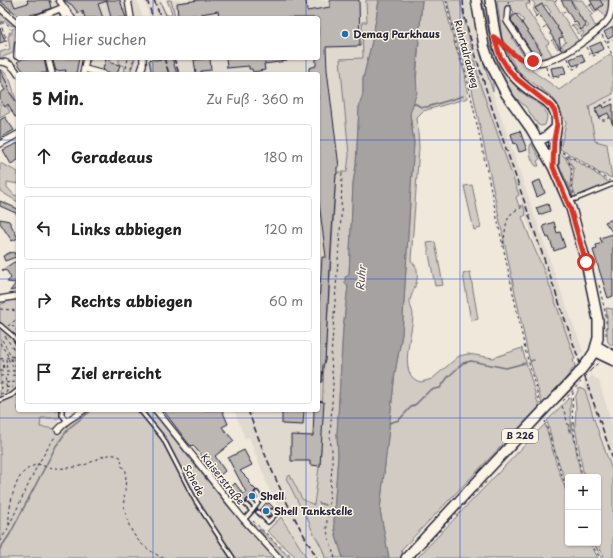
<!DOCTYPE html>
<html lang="de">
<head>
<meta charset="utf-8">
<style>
	body { margin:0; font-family:"Playpen Sans",sans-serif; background:#f2f2f2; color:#222 }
	.controls { position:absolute; right:12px; bottom:12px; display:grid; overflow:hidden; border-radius:4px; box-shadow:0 1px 3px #0004 }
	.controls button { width:36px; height:36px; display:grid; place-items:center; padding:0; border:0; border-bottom:1px solid #e0e0e0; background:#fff; color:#222; font:20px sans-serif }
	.stop { position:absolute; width:12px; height:12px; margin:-9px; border:3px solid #d93025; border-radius:50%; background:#fff }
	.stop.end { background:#d93025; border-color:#fff; box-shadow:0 1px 4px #0008 }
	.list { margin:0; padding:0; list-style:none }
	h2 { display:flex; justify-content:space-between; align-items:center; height:52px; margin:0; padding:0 16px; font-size:17px }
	h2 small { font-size:13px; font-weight:400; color:#767676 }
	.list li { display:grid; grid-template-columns:26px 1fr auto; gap:12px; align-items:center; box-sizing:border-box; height:64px; margin:0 8px 8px; padding:0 8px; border:1px solid #e0e0e0; border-radius:4px }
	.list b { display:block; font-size:15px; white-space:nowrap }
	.list em { font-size:13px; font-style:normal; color:#767676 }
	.icon { flex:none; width:22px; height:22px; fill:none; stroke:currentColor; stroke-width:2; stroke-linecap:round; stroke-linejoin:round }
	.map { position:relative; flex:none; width:613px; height:558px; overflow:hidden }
	.search { position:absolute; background:#fff; box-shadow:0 1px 3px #0004; left:16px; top:16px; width:304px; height:44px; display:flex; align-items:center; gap:10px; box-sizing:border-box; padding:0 14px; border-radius:4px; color:#767676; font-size:15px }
	.panel { position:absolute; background:#fff; box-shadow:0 1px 3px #0004; left:16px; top:72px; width:304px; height:340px; border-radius:4px }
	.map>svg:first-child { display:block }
	.built { fill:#e0d9cf }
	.green { fill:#d1cbc3; stroke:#7a767f }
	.water { fill:#a6a2a2; stroke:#716f79 }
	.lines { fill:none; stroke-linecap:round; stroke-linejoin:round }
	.stream { stroke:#716f79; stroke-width:1.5 }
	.building { fill:#bcb7b3; stroke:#22223b }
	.lane-casing { stroke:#22223b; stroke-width:6 }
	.street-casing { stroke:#22223b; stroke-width:8 }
	.secondary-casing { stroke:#22223b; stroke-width:11 }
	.primary-casing { stroke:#22223b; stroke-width:12 }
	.path { stroke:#22223b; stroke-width:1; stroke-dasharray:3 3; stroke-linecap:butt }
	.lane { stroke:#fcf5e5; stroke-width:3 }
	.street { stroke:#fcf5e5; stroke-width:5.5 }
	.secondary { stroke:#fcf5e5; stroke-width:8 }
	.primary { stroke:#fcf5e5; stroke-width:9 }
	.rail { stroke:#22223b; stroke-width:1.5; stroke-dasharray:6 3; stroke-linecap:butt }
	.primary-bridge-casing { stroke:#22223b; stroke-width:12; stroke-linecap:butt }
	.path-bridge { stroke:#22223b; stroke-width:1; stroke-dasharray:3 3; stroke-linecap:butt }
	.primary-bridge { stroke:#fcf5e5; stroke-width:9 }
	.route { stroke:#d93025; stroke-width:5 }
	.grid { fill:none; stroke:#1d4ed8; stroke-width:1; stroke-opacity:0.55 }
	.poi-dot { fill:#1f6fb2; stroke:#fcf5e5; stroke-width:1.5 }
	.labels { text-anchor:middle; stroke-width:3; stroke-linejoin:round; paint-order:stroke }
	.shield { fill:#fcf5e5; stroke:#63616e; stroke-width:1 }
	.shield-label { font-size:9px; font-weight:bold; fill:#22223b }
	.poi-label { font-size:10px; font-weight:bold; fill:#22223b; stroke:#fcf5e5; text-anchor:start }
	.street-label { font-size:10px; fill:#22223b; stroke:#fcf5e5 }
	.water-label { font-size:11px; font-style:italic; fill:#575564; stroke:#fcf5e5 }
</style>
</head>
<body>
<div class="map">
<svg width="613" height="558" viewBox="0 0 613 558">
	<rect width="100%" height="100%" fill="#efe8db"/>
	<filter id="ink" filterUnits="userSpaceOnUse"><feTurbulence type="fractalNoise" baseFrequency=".025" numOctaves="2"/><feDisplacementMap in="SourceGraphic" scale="8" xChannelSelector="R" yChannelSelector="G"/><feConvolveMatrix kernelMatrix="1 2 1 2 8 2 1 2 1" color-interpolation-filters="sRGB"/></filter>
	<g filter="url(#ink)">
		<!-- built -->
		<path class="built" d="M0 0H137L143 18H18V35L17 18 0 3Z
			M144 0H159L167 18H150Z
			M171 0H366L367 22H362L363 58 340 59 349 155 347 172H339L336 174 325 361H324L320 466 319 467 314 506 302 499 290 475 286 478 303 512 308 517 313 531 324 550 325 558H309L296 540 269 489 249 437 245 439 234 410H318V74H52L48 58H318V18H173H176Z
			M460 0H469L476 37 489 82 555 275 583 351 575 359 480 84Z
			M613 96V145L595 141 589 106Z
			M592 375 599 381 613 428V466L583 384Z
			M41 418H59L57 429 40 427Z"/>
		<!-- green -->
		<path class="green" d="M167 0H171L175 16 167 18 160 2 166 14 170 16 172 13Z
			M366 0H379L373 37 363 79V94L359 107 356 165 353 183 349 275 345 284 348 286 343 329 337 434 338 455 335 498 334 523 336 536 343 558H325C323 548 318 541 313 532 309 524 309 519 303 512L286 478 290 475 302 499 314 505 319 467 320 466 324 361H325L336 174 339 172H347L349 155 340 59 363 58 362 22H367Z
			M422 0H444L455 46 465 73 468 98 423 111 417 117 419 147 411 260C413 263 417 267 417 270 419 281 413 290 410 300 409 305 413 310 413 315 413 333 396 377 421 382L432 379 459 356 468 354 493 358 522 348 539 407 401 550 404 558H389L380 510 395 373 402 334 411 186 414 143 410 114 416 83Z
			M447 0H460L480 84 519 195 516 197 519 206 523 205 526 215 522 217 530 238 547 278 575 359 573 360 575 366 557 390 542 404 528 354 469 75 458 48Z
			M480 0H482L492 47 500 67 520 91 541 106 546 112 547 118 545 125 542 126 538 125 526 107 515 97 494 62 487 39Z
			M497 0H527L530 4H526L527 9 549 43 546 45 552 55H555L536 61 529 52 531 51 535 57 538 45 523 25 522 22 524 21 519 14 512 16 514 13 513 10 507 6 505 11 504 21 515 36 512 38 522 53 525 52 530 60C519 58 506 49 502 38Z
			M531 0H553L578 40V42L561 53 563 48 562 46 558 49 553 42 555 40 559 47 566 42C560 32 555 23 549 14L551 12 546 5 544 6 542 4 535 8 539 13 536 16 533 11 535 4Z
			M571 0H582L591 13 593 14 590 16 595 26 599 25 583 38 581 36 584 33 583 31 579 34 573 26 576 25 580 30 585 26 587 28 589 26 586 23H584L577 12 579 11Z
			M600 0H609L610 6 606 18 599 9 595 13 590 5 593 4 596 10 603 5Z
			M0 12 15 25 12 26 5 21 2 22 0 20Z
			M16 28 13 53 0 58V52L10 49 8 36 12 34V29Z
			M505 48 512 54 526 62 525 64C535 75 549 81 559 90L610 54 613 57V94L589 106 595 141 607 144 612 178 599 173 580 160 560 149 566 123 557 103 551 96 522 75 515 66Z
			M481 55 493 81V92Z
			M119 58H135L130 74H124L125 67 119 64Z
			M0 69C12 74 13 93 17 103L8 88 9 87 3 76 4 75Z
			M4 100 9 106 7 107 10 112 0 118V102Z
			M531 143 540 159 537 161 539 166H536C531 161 528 149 531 143Z
			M557 151 564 156 571 168V174L570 186 573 196 560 167Z
			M566 156 572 158 610 183 596 190 594 189 576 197 572 185 574 169Z
			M0 163 18 172V184L7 182V187L14 195 18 196V202L0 191Z
			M472 185 481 228 474 230 464 186Z
			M435 242 443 285 435 286 427 243Z
			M470 272 478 319 471 321 463 274Z
			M18 300V410H61L59 418H41L40 427 57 429 65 427 88 410H151L226 504 274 558H0V305L8 301Z
			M606 308 613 309V346C611 345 609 344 608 342 606 338 608 315 606 308Z
			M579 388 585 390 594 419 613 473V558H605L597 543 598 477H584L575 427 576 408 575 398Z
			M569 398 571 399 570 409 572 430H571L570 426 568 427 569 432H573L581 477H568V488L556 455 547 421Z
			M545 424 558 469 568 496V543H590L598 558H417Z
			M281 517 307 558H297L267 531Z
			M259 529H260L290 558H283L268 541Z"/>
		<!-- water -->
		<path class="water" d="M379 0H422L416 74 417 92 410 114 414 143 411 186 402 334 395 373 380 510 389 558H343L336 536 334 523 335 498 338 455 337 434 343 329 348 286 345 284V277L349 275 353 183 356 165 359 107 363 94V79L373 37Z"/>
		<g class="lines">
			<!-- stream -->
			<path class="stream" d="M414 103 421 107H427L463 96
				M530 361 534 360
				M389 423 399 420 411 407 416 404 430 390 440 388 448 377 463 363 471 361 506 368 525 363
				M319 503 325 505
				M594 543 602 558
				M0 549 10 534 56 446 69 428 92 410"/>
		</g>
		<!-- building -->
		<path class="building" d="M0 0H12L15 7 28 3 27 0H49L51 8 39 13 20 17 0 1Z
			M64 0H120L126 18H111L107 1 98 4 103 18H85L83 11 78 13 72 5Z
			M200 0H306L307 11 330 7V0H359L360 46 326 47 327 70 339 167H337V174H336L332 230 325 361 323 365 322 382H318V318L322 257H326L318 195V74H309V68L316 66V58H318V18H219L218 11 201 14 202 18H194L195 15 178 17 177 3Z
			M561 0H570L586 26 581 30 576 21 574 22Z
			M590 0H600L603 5 596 10Z
			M542 4 558 27 557 28 563 37 559 38 561 50 550 33 551 32 535 8Z
			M516 14 542 53 535 57 511 20 512 17Z
			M613 27V36L608 39 604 32Z
			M0 28 5 41 0 43Z
			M601 42 604 49 592 54 589 47Z
			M582 54 585 62 573 66 570 59Z
			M24 58H44L47 73 25 74 17 62Z
			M52 58H79L76 74H65L66 70 56 71Z
			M106 58H110L111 63 120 65 117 74 107 73 103 69Z
			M152 58 154 60 172 58 177 74H152L149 61Z
			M210 58 211 70 201 71V74H196L194 60Z
			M226 58H286L287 61 264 64 265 70 253 72 252 69H249V66L227 68Z
			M564 66 566 74 553 76 551 68Z
			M0 70 9 87 7 89 18 104V116L15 117 8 104 5 107 0 100V93L5 90 0 82Z
			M613 104V125L608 113 599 117 595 108 603 105 604 108Z
			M5 117 14 130 0 138V120Z
			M520 131 527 150 519 152 516 143 514 144 511 134Z
			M18 143V160L11 164 3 150Z
			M540 180 545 193 537 197 532 183Z
			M0 201 18 209V214L0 206Z
			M548 204 550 211 539 215 536 208Z
			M0 219 9 221 18 238 12 241 0 223Z
			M613 219V233L605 222Z
			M554 222 557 233 560 232 565 247 554 251 549 237 547 238 543 226Z
			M613 234V296L608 298 593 250 597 249 596 245 602 243 600 238Z
			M11 252 12 253 14 252 16 257 5 261 3 256Z
			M14 262 17 263 18 266V289L10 291 16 283 7 282 11 278 7 271 2 270Z
			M318 401 324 402 320 466 310 465V461H291V435L313 436 314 410H318Z
			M163 410H222L228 424 222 427 234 441 215 456 225 471 218 477 193 445 191 446 188 443Z
			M282 410H304L303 425 282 424Z
			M244 450 252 465 240 471 249 480 248 482 256 490 254 492V494L251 495 250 498 247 499 243 505 238 500V496H234V494L230 489 235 483 243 494 246 492 228 458Z
			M266 503 267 504 269 503 275 509H270L269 512 271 514 268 517 260 510Z"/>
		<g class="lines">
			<!-- lane casing -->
			<g class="lane-casing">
				<path id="lane" d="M570 200 576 199 613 184
					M0 325 14 337 18 343
					M0 400 12 395 18 390
					M62 410V415L67 421
					M140 410 163 438 195 500 233 558
					M257 493 260 498 258 503
					M253 497 258 503 255 507
					M229 501 236 498
					M249 501 255 507 252 511
					M258 512 268 522 275 515 272 511
					M244 520 252 511 246 505"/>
			</g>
			<!-- street casing -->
			<g class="street-casing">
				<path id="street" d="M59 0 72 18
					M128 0 131 18
					M0 8 18 24
					M61 9 65 18
					M508 9 507 21 533 61C548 70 601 32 609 18 612 12 612 7 612 0
					M37 18 64 7
					M17 56 18 44
					M48 58 52 74
					M0 62C9 61 14 67 18 74
					M85 69 103 74
					M83 74 86 58
					M140 74 143 65V58
					M0 144 18 134
					M0 299 18 296
					M156 410 244 520 279 558
					M58 430 67 421 84 410"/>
			</g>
			<!-- secondary casing -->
			<g class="secondary-casing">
				<path id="secondary" d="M596 345 613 355
					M594 352 613 361"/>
			</g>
			<!-- primary casing -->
			<g class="primary-casing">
				<path id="primary" d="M476 0 484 46 489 61 506 94 531 129 553 167 571 208 586 262 598 320V338L594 352 588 361
					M490 0C496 38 495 64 528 89 537 96 551 101 555 112 559 122 555 132 554 142 554 151 554 159 553 167
					M538 141 546 137 556 128
					M556 397 578 374
					M406 558 484 474"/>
			</g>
			<!-- path -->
			<path class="path" d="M50 0 52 5
				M446 0 456 46 466 73 525 349 540 404
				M529 0 531 6
				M555 2 557 0
				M508 4 509 0
				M589 6 592 3
				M82 12 83 18
				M563 13 567 10
				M535 17 539 14
				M0 22 6 39V46
				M1 23H6L10 27
				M571 26 575 23
				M543 29 547 26
				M602 35 613 56
				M4 38 10 33V28
				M551 41 554 39
				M607 42 613 39
				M507 47 516 55 527 61
				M586 47 590 55 593 56 598 54 597 52
				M568 58 571 68 574 69 579 66V64
				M546 67 548 75 553 78 559 77V75
				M125 74 128 58
				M129 74 134 58
				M610 117 606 120H600L594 109 613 99
				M562 152 567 158 572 169 571 183 574 195
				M562 152 572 157 610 181
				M503 244C507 228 503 214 521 208V206
				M599 285 606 316V335
				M0 309 12 310 18 312
				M12 325 18 332
				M8 326 18 318
				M5 336 18 356
				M2 340 12 357
				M0 343 7 354 10 364
				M16 357 18 369
				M11 358 13 371
				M14 358 16 370
				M0 359 17 356
				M3 359 4 370
				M6 359 7 371
				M591 370 597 364 600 363
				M0 371H18
				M0 376 18 375
				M0 383 17 382
				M0 388 13 387
				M573 392C570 421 577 448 582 477
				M0 394 7 392 5 376
				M563 401 581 382
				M562 406 565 414 570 431H574
				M545 421 562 476 568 492
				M253 521 292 558
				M9 525C8 511 13 485 22 474 26 469 32 466 38 464 53 470 69 469 84 465 97 461 108 449 122 458L121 465 126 471C126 480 125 490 124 499 123 504 125 510 126 515 131 537 143 548 163 558
				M0 541 7 530 38 464 56 435
				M591 543 600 558
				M335 558C331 544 324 530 328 515L332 467V450L330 440 333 384 331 358 341 218 342 172"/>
			<!-- lane -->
			<use href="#lane" class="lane"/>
			<!-- street -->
			<use href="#street" class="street"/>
			<!-- secondary -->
			<use href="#secondary" class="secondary"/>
			<!-- primary -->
			<use href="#primary" class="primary"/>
			<!-- rail -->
			<path class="rail" d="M147 0 153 18
				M154 0 161 18
				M463 0 464 13 469 34 490 102 613 459
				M164 58 169 74
				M174 58 179 74
				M248 410C266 461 289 511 317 558"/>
			<!-- primary-bridge casing -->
			<g class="primary-bridge-casing">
				<path id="primary-bridge" d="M578 374 588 361
					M484 474 556 397"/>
			</g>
			<!-- path-bridge -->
			<path class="path-bridge" d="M585 377 591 370
				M414 558 488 480"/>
			<!-- primary-bridge -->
			<use href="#primary-bridge" class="primary-bridge"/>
		</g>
	</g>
	<g class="lines" filter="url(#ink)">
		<!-- route -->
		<path class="route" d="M533 61C517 63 506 45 494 37L500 56 508 69 517 79 551 106 555 112 557 124 554 140 553 167 570 208 586 262"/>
	</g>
	<!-- grid -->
	<path class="grid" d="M153 0V18M306 0V18M460 0V558M153 58V74M306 58V74M0 140H18M318 140H613M0 279H18M318 279H613M153 410V558M306 410V558M0 418H613"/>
	<!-- markers -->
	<g class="poi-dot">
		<circle cx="345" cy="34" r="4"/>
		<circle cx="252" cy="496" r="4"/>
		<circle cx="266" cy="511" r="4"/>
	</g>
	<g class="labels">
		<!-- shield labels -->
		<rect class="shield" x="502" y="429" width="36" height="14" rx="3"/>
		<g class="shield-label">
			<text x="520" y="439">B 226</text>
		</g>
		<!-- poi labels -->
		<g class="poi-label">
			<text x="353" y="38">Demag Parkhaus</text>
			<text x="260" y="500">Shell</text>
			<text x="274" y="515">Shell Tankstelle</text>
		</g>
		<!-- street labels -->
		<g class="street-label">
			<text transform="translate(467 54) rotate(75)" y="4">Ruhrtalradweg</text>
			<text transform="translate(223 479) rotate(51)" y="4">Kaiserstraße</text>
			<text transform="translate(194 480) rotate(62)" y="4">Schede</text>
		</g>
		<!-- water labels -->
		<g class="water-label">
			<text transform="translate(361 278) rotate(-85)" y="4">Ruhr</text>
		</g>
	</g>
</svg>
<div class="controls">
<button>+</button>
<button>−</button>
</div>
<div class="stop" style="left:586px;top:262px"></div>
<div class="stop end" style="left:533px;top:61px"></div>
<div class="search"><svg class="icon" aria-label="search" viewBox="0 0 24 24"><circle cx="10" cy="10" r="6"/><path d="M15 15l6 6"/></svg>Hier suchen</div>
<section class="panel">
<h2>5 Min.<small>Zu Fuß · 360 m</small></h2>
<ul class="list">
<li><svg class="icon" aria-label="ahead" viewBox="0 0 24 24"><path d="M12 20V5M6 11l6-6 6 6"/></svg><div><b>Geradeaus</b></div><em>180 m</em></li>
<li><svg class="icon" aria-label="left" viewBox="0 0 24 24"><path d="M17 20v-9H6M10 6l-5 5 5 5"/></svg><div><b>Links abbiegen</b></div><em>120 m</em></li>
<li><svg class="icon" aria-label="right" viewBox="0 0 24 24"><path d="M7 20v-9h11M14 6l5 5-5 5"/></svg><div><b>Rechts abbiegen</b></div><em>60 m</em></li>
<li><svg class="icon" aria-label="arrive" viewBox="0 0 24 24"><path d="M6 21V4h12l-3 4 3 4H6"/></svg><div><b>Ziel erreicht</b></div></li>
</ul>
</section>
</div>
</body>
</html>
